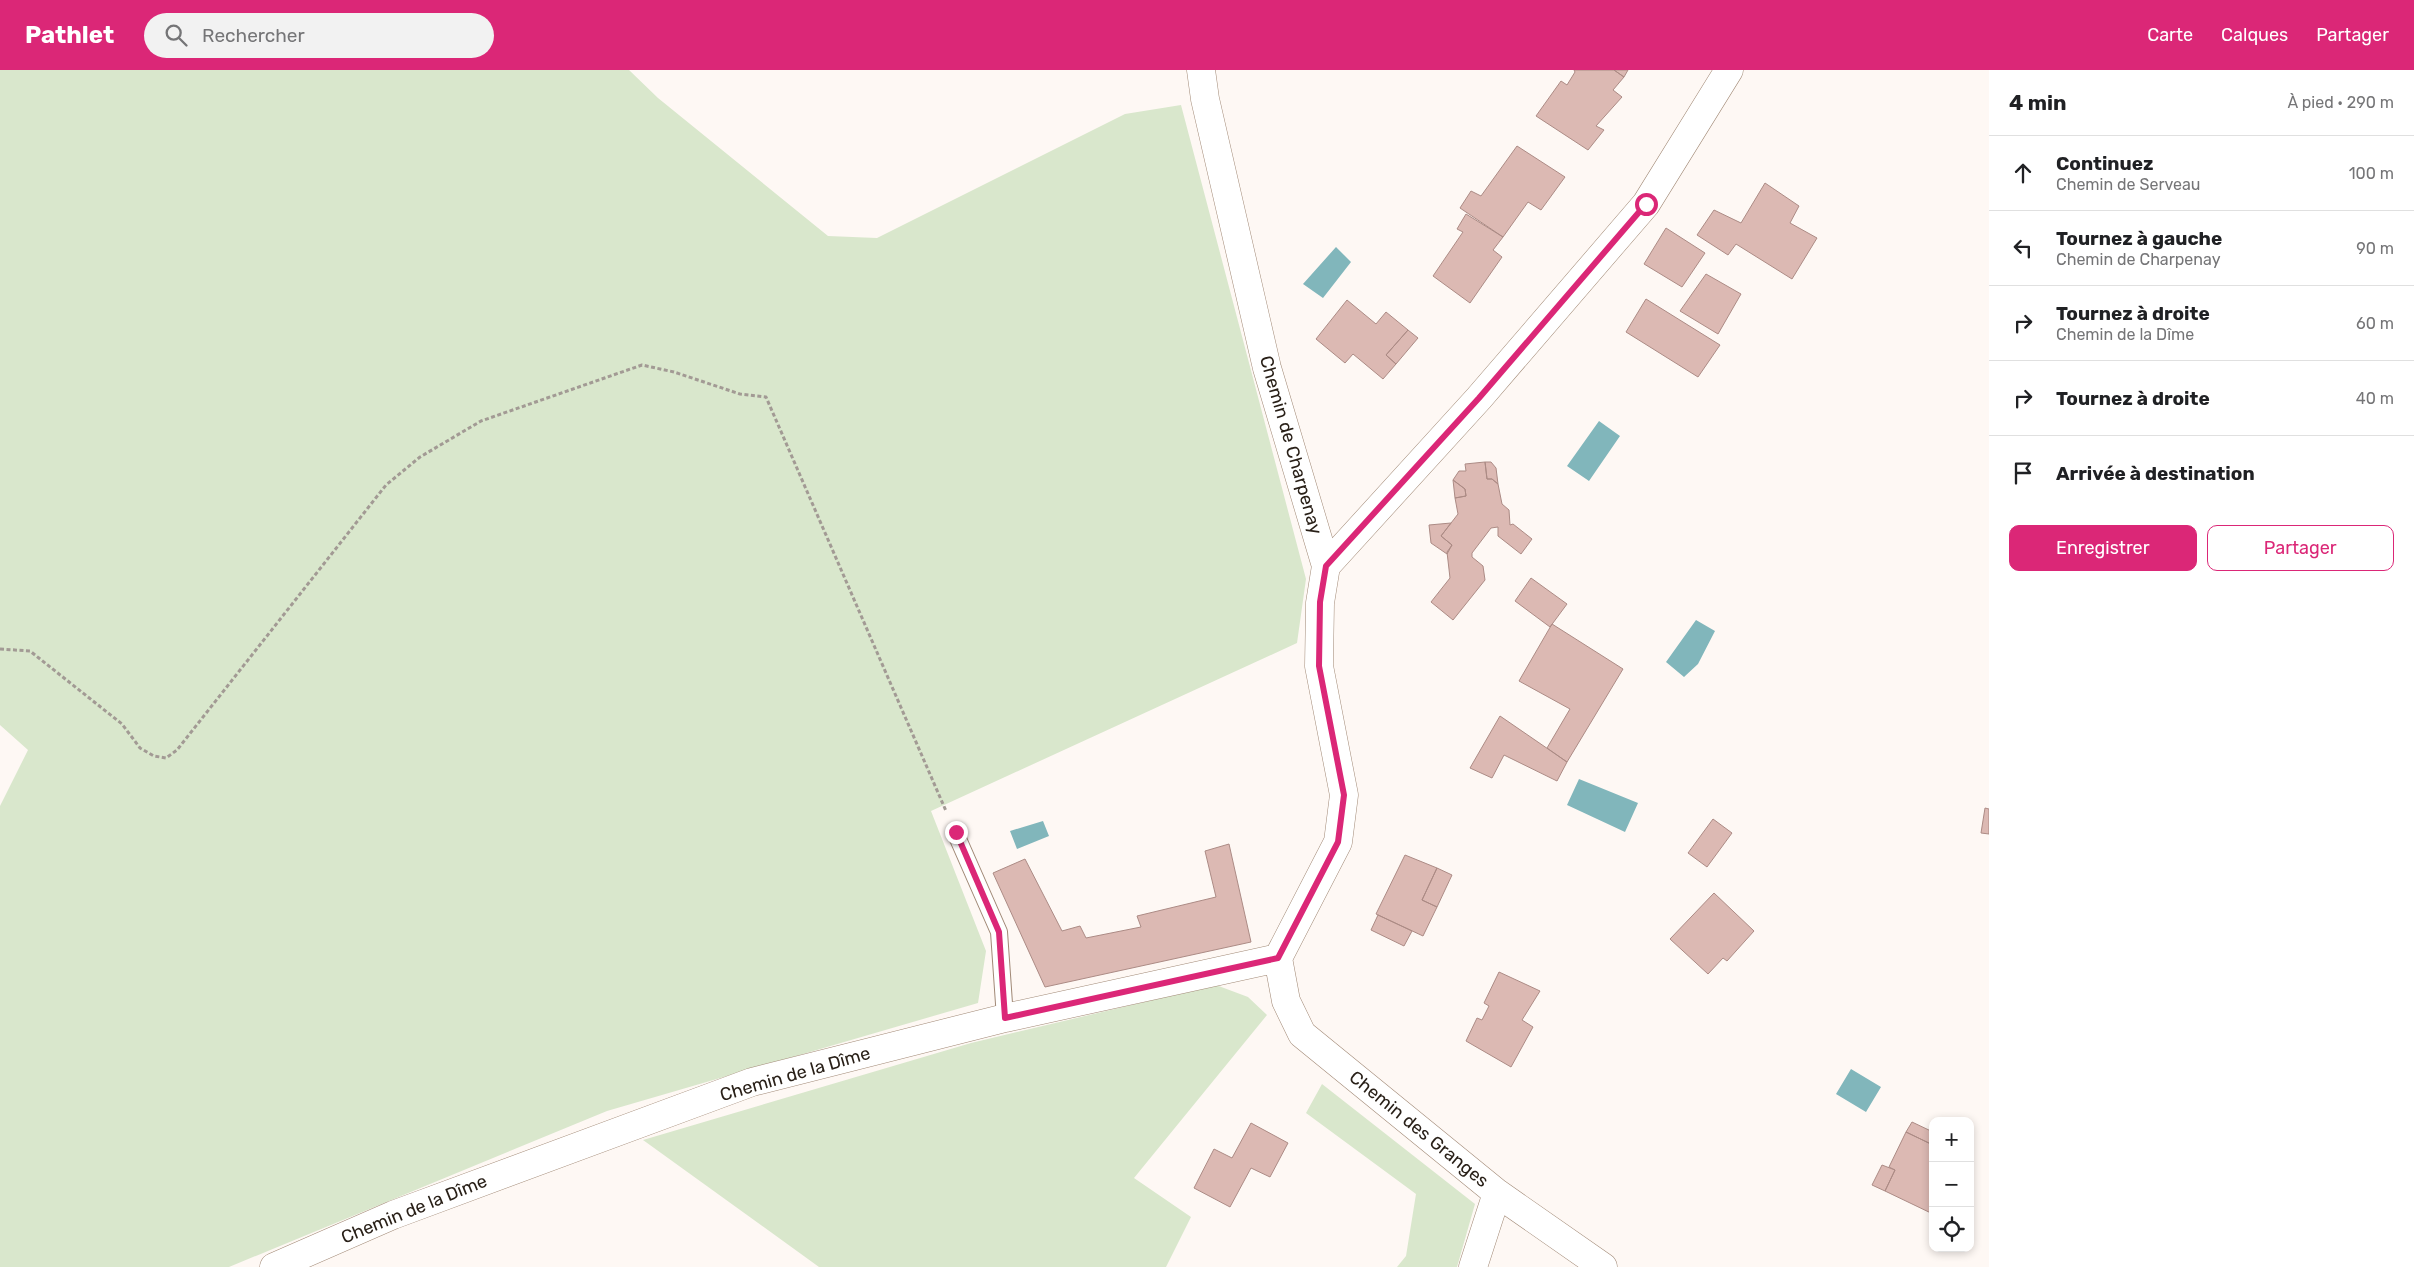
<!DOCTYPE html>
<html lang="fr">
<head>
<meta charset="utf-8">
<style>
	body { margin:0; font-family:Rubik,sans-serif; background:#f2f2f2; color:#202124 }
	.controls { position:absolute; right:15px; bottom:15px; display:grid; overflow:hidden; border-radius:10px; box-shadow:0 2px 8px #0003 }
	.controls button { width:45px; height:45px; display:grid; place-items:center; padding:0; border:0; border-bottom:1px solid #e0e0e0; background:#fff; color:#202124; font:25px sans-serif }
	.stop { position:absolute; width:15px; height:15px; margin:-11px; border:4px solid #db2777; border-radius:50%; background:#fff }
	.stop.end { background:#db2777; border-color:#fff; box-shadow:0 1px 5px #0008 }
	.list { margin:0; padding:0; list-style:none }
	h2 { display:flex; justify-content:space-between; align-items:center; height:65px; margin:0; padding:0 20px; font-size:21px }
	h2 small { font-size:16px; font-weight:400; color:#757577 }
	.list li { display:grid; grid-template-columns:32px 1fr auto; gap:15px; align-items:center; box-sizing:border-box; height:75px; padding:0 20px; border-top:1px solid #e0e0e0 }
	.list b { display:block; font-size:19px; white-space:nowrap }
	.list p { margin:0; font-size:16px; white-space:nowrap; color:#757577 }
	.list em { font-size:16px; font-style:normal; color:#757577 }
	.actions { display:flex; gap:10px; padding:15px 20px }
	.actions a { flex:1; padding:11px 0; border:1px solid #db2777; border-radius:10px; text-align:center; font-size:18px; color:#db2777 }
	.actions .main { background:#db2777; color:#fff }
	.icon { flex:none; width:28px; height:28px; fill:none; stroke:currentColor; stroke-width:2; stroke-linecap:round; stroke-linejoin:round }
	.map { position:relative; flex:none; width:1989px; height:1197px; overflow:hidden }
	header { display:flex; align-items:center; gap:30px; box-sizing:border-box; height:70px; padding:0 25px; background:#db2777; color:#fff }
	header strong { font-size:24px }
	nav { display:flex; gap:28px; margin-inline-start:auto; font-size:18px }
	.search { width:350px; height:45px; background:#f2f2f2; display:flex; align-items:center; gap:12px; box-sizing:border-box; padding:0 18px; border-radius:28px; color:#757577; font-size:19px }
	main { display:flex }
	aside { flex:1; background:#fff }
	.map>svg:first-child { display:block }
	.green { fill:#d9e7cc }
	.water { fill:#81b6bb }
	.building { fill:#dcb9b3; stroke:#ac8b85 }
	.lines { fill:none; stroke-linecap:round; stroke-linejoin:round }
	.lane-casing { stroke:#a18976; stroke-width:18 }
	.street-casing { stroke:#a18976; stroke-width:29 }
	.path { stroke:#a29a94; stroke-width:3; stroke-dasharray:4 2.5; stroke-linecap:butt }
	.lane { stroke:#fff; stroke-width:16 }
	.street { stroke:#fff; stroke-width:28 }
	.route { stroke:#db2777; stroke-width:6 }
	.labels { text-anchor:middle; stroke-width:4.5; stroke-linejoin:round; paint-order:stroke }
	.street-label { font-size:18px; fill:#292018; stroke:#fff }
</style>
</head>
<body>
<header>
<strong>Pathlet</strong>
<div class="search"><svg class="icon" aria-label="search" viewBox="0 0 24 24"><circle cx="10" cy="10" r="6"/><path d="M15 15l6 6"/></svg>Rechercher</div>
<nav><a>Carte</a><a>Calques</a><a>Partager</a></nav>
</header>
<main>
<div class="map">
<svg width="1989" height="1197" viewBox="0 0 1989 1197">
	<rect width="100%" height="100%" fill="#fef8f4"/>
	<!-- green -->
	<path class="green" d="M0 0H629L658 28 828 166 877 168 1125 44 1181 35 1306 509 1297 573 931 741 986 881 978 933 607 1041 229 1197H0V736L28 680 0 655Z
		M1216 915 1248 927 1267 945 1134 1108 1191 1147 1166 1197H819L643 1070 971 973Z
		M1322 1014 1475 1134 1457 1197H1397L1406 1186 1416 1124 1306 1043Z"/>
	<!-- water -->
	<path class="water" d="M1336 177 1351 192 1323 228 1303 214Z
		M1599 351 1620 366 1589 411 1567 396Z
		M1696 550 1715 561 1698 594 1684 607 1666 592Z
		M1579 709 1638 733 1625 762 1567 735Z
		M1043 751 1049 766 1017 779 1010 761Z
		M1851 999 1881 1017 1866 1042 1836 1024Z"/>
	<!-- building -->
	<path class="building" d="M1574 0H1614L1624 7 1613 20 1622 27 1596 56 1604 60 1588 80 1536 46 1561 11 1567 15 1575 2Z
		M1614 0H1628L1624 7Z
		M1517 76 1565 107 1541 140 1528 132 1503 167 1460 138 1471 121 1481 126Z
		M1765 113 1799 136 1790 153 1817 168 1792 209 1736 174 1728 185 1697 165 1714 140 1741 153Z
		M1466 144 1503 167 1493 180 1502 187 1470 233 1433 206 1463 162 1457 159Z
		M1666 158 1705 183 1682 217 1644 194Z
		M1706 204 1741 224 1718 264 1680 241Z
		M1646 229 1720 275 1698 307 1626 262Z
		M1347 230 1376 254 1386 242 1408 260 1386 285 1396 294 1383 309 1353 284 1345 293 1316 269Z
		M1408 260 1418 268 1396 294 1386 285Z
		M1485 392 1487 409H1492L1498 414 1502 434 1509 440 1510 455 1513 454 1532 469 1521 484 1498 466V457L1491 458 1472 483V487L1483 496 1485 510 1453 550 1431 532 1450 508 1447 482 1452 475 1441 466 1458 444 1455 428 1466 426 1465 419 1453 410 1459 401H1466L1465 394Z
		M1485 392H1491L1496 398 1498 414 1492 409H1487Z
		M1453 410 1465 419 1466 426 1455 428Z
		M1451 453 1441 466 1452 475 1447 484 1431 473 1429 455Z
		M1531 508 1567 534 1550 557 1515 531Z
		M1552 554 1623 599 1567 692 1547 678 1570 639 1519 611Z
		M1500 646 1567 692 1557 711 1504 685 1492 708 1470 698Z
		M1985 738 1989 739V764L1981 763Z
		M1713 749 1732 763 1707 797 1688 783Z
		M1229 774 1251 872 1045 917 993 803 1025 789 1062 861 1080 856 1086 868 1141 857 1137 846 1216 827 1205 781Z
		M1405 785 1437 798 1422 830 1437 837 1423 866 1376 844Z
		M1437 798 1452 805 1437 837 1422 830Z
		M1714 823 1754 861 1727 891 1723 888 1708 904 1670 869Z
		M1378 845 1412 861 1404 876 1371 860Z
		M1499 902 1540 921 1522 950 1533 957 1511 997 1466 971 1477 948 1482 950 1489 936 1484 933Z
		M1912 1052 1933 1062V1075L1906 1062Z
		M1251 1053 1288 1073 1270 1107 1251 1098 1230 1137 1194 1118 1214 1079 1232 1088Z
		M1906 1062 1933 1075V1144L1885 1121 1895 1100 1889 1097Z
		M1882 1095 1895 1100 1885 1121 1872 1115Z"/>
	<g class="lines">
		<!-- lane casing -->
		<g class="lane-casing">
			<path id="lane" d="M955 762 999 862 1005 948"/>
		</g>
		<!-- street casing -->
		<g class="street-casing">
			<path id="street" d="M1201 0 1205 29 1267 298 1326 496 1320 533 1319 596 1344 725 1338 772 1278 888
				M1326 496 1479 328 1646 134 1729 0
				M1278 888 1286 931 1302 964 1497 1123 1603 1197
				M274 1197 393 1145 752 1012 1005 948 1278 888
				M1473 1197 1497 1123"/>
		</g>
		<!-- path -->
		<path class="path" d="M0 579 30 581 122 654 140 678 154 686 166 688 177 680 386 415 420 387 481 351 642 295 674 302 740 324 766 327 946 741"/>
		<!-- lane -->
		<use href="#lane" class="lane"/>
		<!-- street -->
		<use href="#street" class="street"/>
	</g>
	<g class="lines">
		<!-- route -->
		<path class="route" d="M956 762 999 862 1005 948 1278 888 1338 772 1344 725 1319 596 1320 532 1326 496 1479 328 1646 134"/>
	</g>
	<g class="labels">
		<!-- street labels -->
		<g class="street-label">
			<text transform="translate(1291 375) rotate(74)" y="6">Chemin de Charpenay</text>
			<text transform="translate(795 1004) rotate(-16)" y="6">Chemin de la Dîme</text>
			<text transform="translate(1419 1059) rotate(39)" y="6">Chemin des Granges</text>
			<text transform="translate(414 1139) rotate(-22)" y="6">Chemin de la Dîme</text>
		</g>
	</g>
</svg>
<div class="controls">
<button>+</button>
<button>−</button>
<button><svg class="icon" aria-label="locate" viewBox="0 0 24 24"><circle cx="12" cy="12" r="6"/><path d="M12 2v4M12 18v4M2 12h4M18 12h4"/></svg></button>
</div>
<div class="stop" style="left:1646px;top:134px"></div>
<div class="stop end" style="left:956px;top:762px"></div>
</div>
<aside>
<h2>4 min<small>À pied · 290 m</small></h2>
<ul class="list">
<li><svg class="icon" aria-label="ahead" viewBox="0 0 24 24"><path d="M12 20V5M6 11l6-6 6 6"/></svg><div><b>Continuez</b><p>Chemin de Serveau</p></div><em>100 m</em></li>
<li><svg class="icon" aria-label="left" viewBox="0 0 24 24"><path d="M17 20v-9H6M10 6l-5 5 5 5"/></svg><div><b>Tournez à gauche</b><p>Chemin de Charpenay</p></div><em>90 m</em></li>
<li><svg class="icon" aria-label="right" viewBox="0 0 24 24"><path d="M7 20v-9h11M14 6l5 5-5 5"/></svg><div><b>Tournez à droite</b><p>Chemin de la Dîme</p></div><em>60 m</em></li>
<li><svg class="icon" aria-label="right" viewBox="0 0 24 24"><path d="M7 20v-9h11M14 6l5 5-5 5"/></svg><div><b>Tournez à droite</b></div><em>40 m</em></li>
<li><svg class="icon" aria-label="arrive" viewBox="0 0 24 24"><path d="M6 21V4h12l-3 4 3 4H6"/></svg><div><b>Arrivée à destination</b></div></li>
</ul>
<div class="actions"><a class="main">Enregistrer</a><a>Partager</a></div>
</aside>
</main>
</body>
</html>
